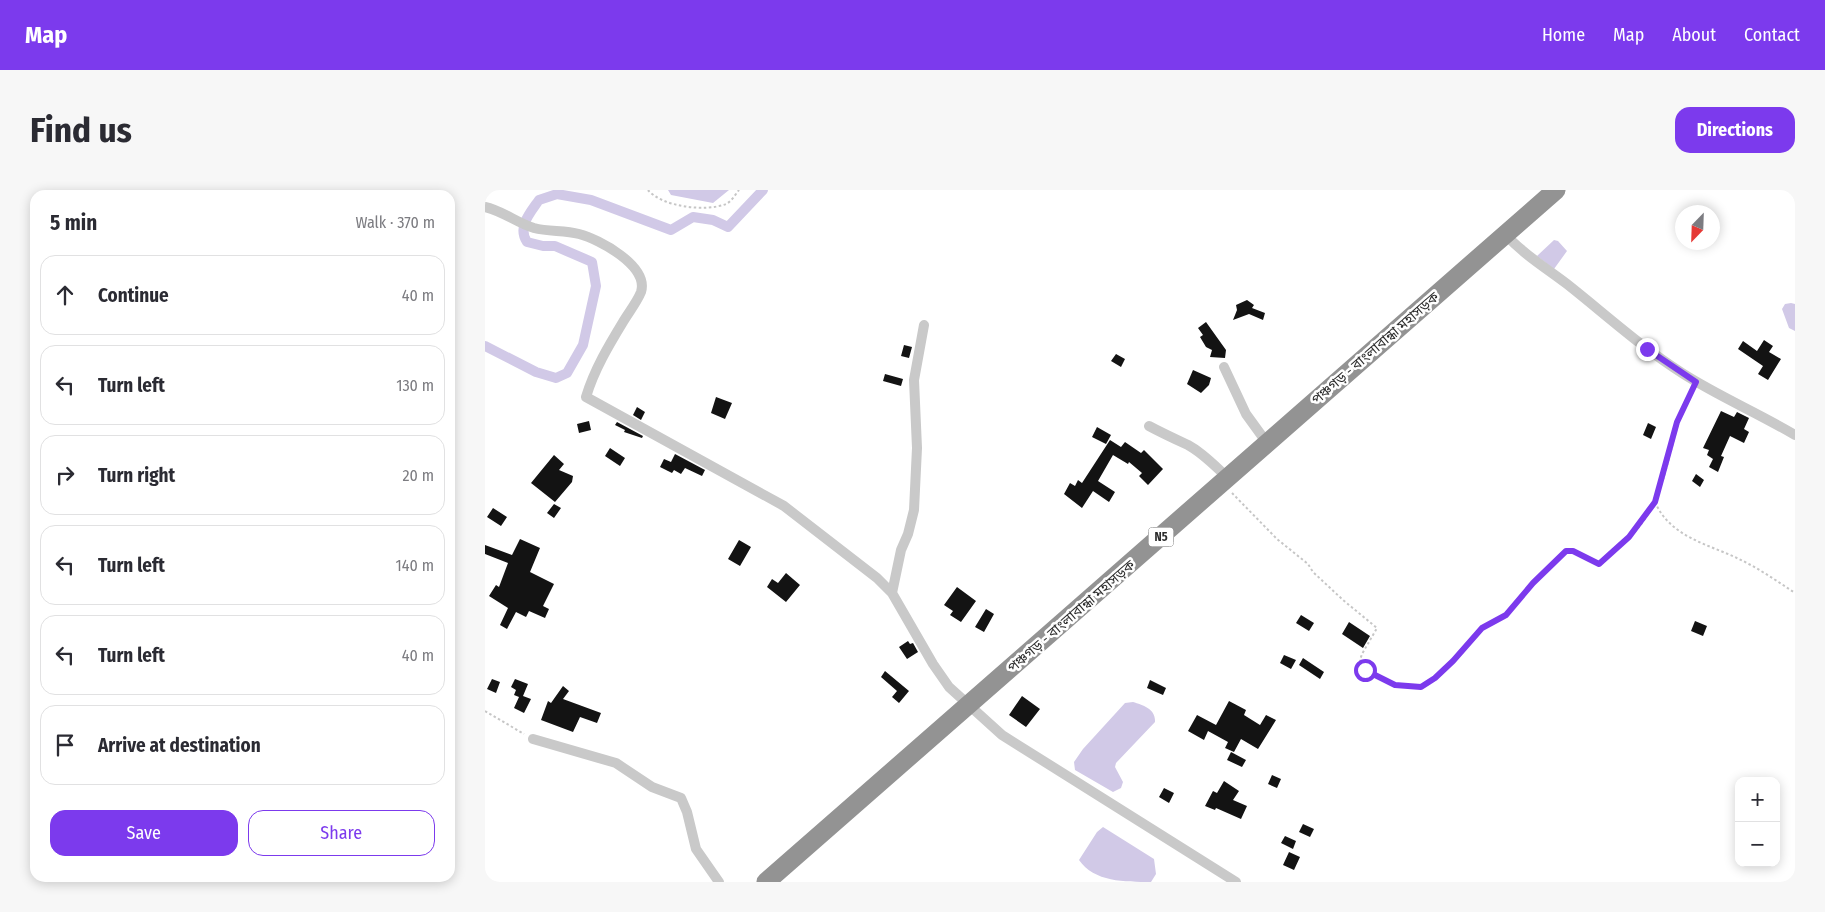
<!DOCTYPE html>
<html lang="en">
<head>
<meta charset="utf-8">
<style>
	body { margin:0; font-family:"Fira Sans Condensed","Noto Sans Bengali",sans-serif; background:#f7f7f7; color:#2b2b33 }
	.controls { position:absolute; right:15px; bottom:15px; display:grid; overflow:hidden; border-radius:10px; box-shadow:0 2px 12px #0003 }
	.controls button { width:45px; height:45px; display:grid; place-items:center; padding:0; border:0; border-bottom:1px solid #e1e1e2; background:#fff; color:#2b2b33; font:25px sans-serif }
	.compass { position:absolute; left:1190px; top:15px; width:45px; height:45px; border-radius:50%; background:#fff; box-shadow:0 2px 12px #0003; rotate:203deg }
	.stop { position:absolute; width:15px; height:15px; margin:-11px; border:4px solid #7c3aed; border-radius:50%; background:#fff }
	.stop.end { background:#7c3aed; border-color:#fff; box-shadow:0 1px 5px #0008 }
	.list { margin:0; padding:0; list-style:none }
	h2 { display:flex; justify-content:space-between; align-items:center; height:65px; margin:0; padding:0 20px; font-size:21px }
	h2 small { font-size:16px; font-weight:400; color:#7c7c81 }
	.list li { display:grid; grid-template-columns:32px 1fr auto; gap:15px; align-items:center; box-sizing:border-box; height:80px; margin:0 10px 10px; padding:0 10px; border:1px solid #e1e1e2; border-radius:15px }
	.list b { display:block; font-size:19px; white-space:nowrap }
	.list em { font-size:16px; font-style:normal; color:#7c7c81 }
	.actions { display:flex; gap:10px; padding:15px 20px }
	.actions a { flex:1; padding:11px 0; border:1px solid #7c3aed; border-radius:15px; text-align:center; font-size:18px; color:#7c3aed }
	.actions .main { background:#7c3aed; color:#fff }
	.icon { flex:none; width:28px; height:28px; fill:none; stroke:currentColor; stroke-width:2; stroke-linecap:round; stroke-linejoin:round }
	.map { position:relative; flex:none; width:1310px; height:692px; overflow:hidden; border-radius:15px }
	header { display:flex; align-items:center; gap:30px; box-sizing:border-box; height:70px; padding:0 25px; background:#7c3aed; color:#fff }
	header strong { font-size:24px }
	nav { display:flex; gap:28px; margin-inline-start:auto; font-size:18px }
	.intro { display:flex; align-items:center; justify-content:space-between; box-sizing:border-box; height:120px; padding:0 30px }
	h1 { margin:0; font-size:35px }
	.button { padding:12px 22px; border-radius:15px; background:#7c3aed; color:#fff; font-size:18px; font-weight:700 }
	main { display:flex; gap:30px; padding:0 30px }
	aside { flex:1; background:#fff; border-radius:15px; box-shadow:0 2px 12px #0003 }
	.map>svg:first-child { display:block }
	.water { fill:#d1c9e7 }
	.lines { fill:none; stroke-linecap:round; stroke-linejoin:round }
	.canal { stroke:#d1c9e7; stroke-width:10 }
	.building { fill:#131313 }
	.path { stroke:#c6c6c6; stroke-width:2; stroke-dasharray:2.5 2.5; stroke-linecap:butt }
	.street { stroke:#c9c9c9; stroke-width:10 }
	.highway { stroke:#939393; stroke-width:19 }
	.route { stroke:#7c3aed; stroke-width:6 }
	.labels { text-anchor:middle; stroke-width:5; stroke-linejoin:round; paint-order:stroke }
	.shield { fill:#fff; stroke:#6b6b6b; stroke-width:1 }
	.shield-label { font-size:12px; font-weight:bold; fill:#2c2c2c }
	.street-label { font-size:14px; fill:#2c2c2c; stroke:#fff }
</style>
</head>
<body>
<header>
<strong>Map</strong>
<nav><a>Home</a><a>Map</a><a>About</a><a>Contact</a></nav>
</header>
<div class="intro"><h1>Find us</h1><a class="button">Directions</a></div>
<main>
<aside>
<h2>5 min<small>Walk · 370 m</small></h2>
<ul class="list">
<li><svg class="icon" aria-label="ahead" viewBox="0 0 24 24"><path d="M12 20V5M6 11l6-6 6 6"/></svg><div><b>Continue</b></div><em>40 m</em></li>
<li><svg class="icon" aria-label="left" viewBox="0 0 24 24"><path d="M17 20v-9H6M10 6l-5 5 5 5"/></svg><div><b>Turn left</b></div><em>130 m</em></li>
<li><svg class="icon" aria-label="right" viewBox="0 0 24 24"><path d="M7 20v-9h11M14 6l5 5-5 5"/></svg><div><b>Turn right</b></div><em>20 m</em></li>
<li><svg class="icon" aria-label="left" viewBox="0 0 24 24"><path d="M17 20v-9H6M10 6l-5 5 5 5"/></svg><div><b>Turn left</b></div><em>140 m</em></li>
<li><svg class="icon" aria-label="left" viewBox="0 0 24 24"><path d="M17 20v-9H6M10 6l-5 5 5 5"/></svg><div><b>Turn left</b></div><em>40 m</em></li>
<li><svg class="icon" aria-label="arrive" viewBox="0 0 24 24"><path d="M6 21V4h12l-3 4 3 4H6"/></svg><div><b>Arrive at destination</b></div></li>
</ul>
<div class="actions"><a class="main">Save</a><a>Share</a></div>
</aside>
<div class="map">
<svg width="1310" height="692" viewBox="0 0 1310 692">
	<rect width="100%" height="100%" fill="#fff"/>
	<!-- water -->
	<path class="water" d="M183 0H244L228 13 186 5Z
		M1069 50 1073 51 1082 61 1069 79 1052 66Z
		M1306 113 1310 114V141L1304 138 1297 119 1300 114Z
		M648 512C658 515 671 519 670 532L631 573 630 577 638 592 636 598 628 602 590 580 589 572 598 559 640 513Z
		M618 637 669 669 671 684 666 692C640 692 609 692 594 670L612 642Z"/>
	<g class="lines">
		<!-- canal -->
		<path class="canal" d="M0 156 51 182 71 188 82 183 98 155 111 96 107 72 70 56H58L42 52C32 37 45 23 54 10L72 4 106 10 186 40 208 27 228 30 243 37 278 0"/>
	</g>
	<!-- building -->
	<path class="building" d="M762 110 769 115 767 118 780 123 778 130 764 124 748 130 752 120 751 115Z
		M721 132 741 160 740 168 725 167 727 160 721 157 715 147 718 145 713 138Z
		M1279 150 1288 156 1284 162 1296 169 1283 190 1273 184 1278 176 1253 159 1258 151 1272 161Z
		M419 155 427 157 424 168 416 166Z
		M631 164 640 169 636 177 626 171Z
		M708 180 726 188 724 195 716 203 702 194Z
		M400 184 418 189 416 196 398 191Z
		M231 207 247 213 240 229 226 223Z
		M152 217 160 222 156 230 148 225Z
		M1236 221 1249 227 1252 222 1264 228 1259 239 1264 242 1259 253 1245 246 1236 266 1239 267 1233 282 1224 277 1228 269 1222 265 1224 260 1218 258Z
		M104 231 106 240 94 243 92 234Z
		M132 232 158 246 157 248 139 242 140 240 130 235Z
		M1163 233 1171 237 1166 249 1158 245Z
		M612 237 626 245 621 254 607 247Z
		M625 250 636 257 640 252 656 263 659 260 678 279 663 295 654 286 657 283 644 272 643 274 628 265 613 291 630 302 624 312 608 301 597 318 579 304 585 293 590 296 593 290 597 293Z
		M125 258 140 268 135 276 120 266Z
		M190 264 220 280 217 286 200 278 196 284 189 280 187 283 175 277 179 269 186 272Z
		M69 265 79 274 74 280 88 286 87 292 70 312 46 293Z
		M1211 284 1219 290 1215 297 1207 291Z
		M69 314 76 318 69 328 62 323Z
		M8 318 22 327 16 336 2 327Z
		M35 349 55 358 45 382 69 394 58 416 64 419 60 428 44 421 41 427 31 422 22 439 15 435 23 418 4 406 11 395 14 397 23 373 0 364V355L27 365Z
		M254 350 266 357 255 376 243 369Z
		M301 383 315 395 301 412 282 397 287 389 293 393Z
		M472 397 491 411 476 432 465 425 468 421 459 415Z
		M501 419 509 424 499 442 490 437Z
		M816 425 829 433 824 441 811 433Z
		M1210 431 1222 436 1218 446 1206 441Z
		M864 432 885 446 878 458 857 444Z
		M423 451 425 454 428 453 433 462 422 469 414 457Z
		M799 465 811 470 806 479 795 473Z
		M818 468 839 482 835 489 814 475Z
		M400 481 424 501 414 513 407 507 412 501 396 487Z
		M7 489 15 492 11 503 2 499Z
		M30 489 43 494 38 506 46 509 39 523 29 518 34 507 29 505 31 500 26 497Z
		M665 490 681 498 678 505 662 498Z
		M78 496 84 501 78 509 116 523 112 533 95 527 88 542 56 530 63 511 66 513Z
		M537 506 555 519 541 537 524 525Z
		M744 511 761 520 759 525 775 535 781 525 791 530 773 559 756 549 749 562 740 558 743 552 723 541 719 550 703 541 712 525 731 535Z
		M746 562 761 570 757 577 742 570Z
		M787 585 796 589 792 598 783 594Z
		M739 591 754 601 748 610 762 616 756 629 731 618 730 620 720 616 728 601 732 603Z
		M679 598 689 603 684 613 674 607Z
		M818 634 829 639 825 647 814 642Z
		M800 646 811 651 808 659 796 653Z
		M804 662 815 667 809 680 798 675Z"/>
	<g class="lines">
		<!-- path -->
		<path class="path" d="M163 0C177 17 221 22 241 14 246 12 250 5 254 0
			M747 303 792 349 823 374 828 382 858 410 892 438 877 464 875 470 880 480 910 495 936 497 950 488 968 471 997 438 1021 425 1048 393 1081 361H1088L1114 374C1135 359 1160 335 1170 311 1186 275 1188 235 1207 200
			M1170 312C1185 347 1223 354 1254 369 1273 378 1292 391 1310 403
			M0 521 39 544"/>
		<!-- street -->
		<path class="street" d="M0 17C18 21 32 33 49 38 64 42 79 40 94 44 114 49 164 76 156 102 152 112 144 122 138 132 124 155 109 180 101 207L299 316 392 388 407 403 448 474 464 497 517 545 751 692
			M1020 44C1038 64 1061 78 1082 94 1120 124 1156 157 1197 183 1233 206 1273 223 1310 245
			M739 177 761 224 782 253
			M664 236C677 243 690 249 703 255 718 263 731 277 743 288
			M407 403 416 360 423 344 429 320 432 258 429 190 439 135
			M48 549 131 573 167 597 196 608 202 622 211 659 234 692"/>
		<!-- highway -->
		<path class="highway" d="M281 692 1071 0"/>
	</g>
	<g class="lines">
		<!-- route -->
		<path class="route" d="M880 480 910 495 936 497 950 488 968 471 997 438 1021 425 1048 393 1081 361H1088L1114 374 1144 347 1170 312 1192 232 1211 192 1162 159"/>
	</g>
	<g class="labels">
		<!-- shield labels -->
		<rect class="shield" x="663.5" y="337.5" width="25" height="19" rx="4"/>
		<g class="shield-label">
			<text x="676" y="351">N5</text>
		</g>
		<!-- street labels -->
		<g class="street-label">
			<text transform="translate(890 158) rotate(-41)" y="5">পঞ্চগড় - বাংলাবান্ধা মহাসড়ক</text>
			<text transform="translate(586 426) rotate(-41)" y="5">পঞ্চগড় - বাংলাবান্ধা মহাসড়ক</text>
		</g>
	</g>
</svg>
<div class="controls">
<button>+</button>
<button>−</button>
</div>
<svg class="compass" viewBox="-18 -18 36 36"><path d="M0-13l5 13h-10z" fill="#e53935"/><path d="M0 13l5-13h-10z" fill="#7c7c81"/></svg>
<div class="stop" style="left:880px;top:480px"></div>
<div class="stop end" style="left:1162px;top:159px"></div>
</div>
</main>
</body>
</html>
